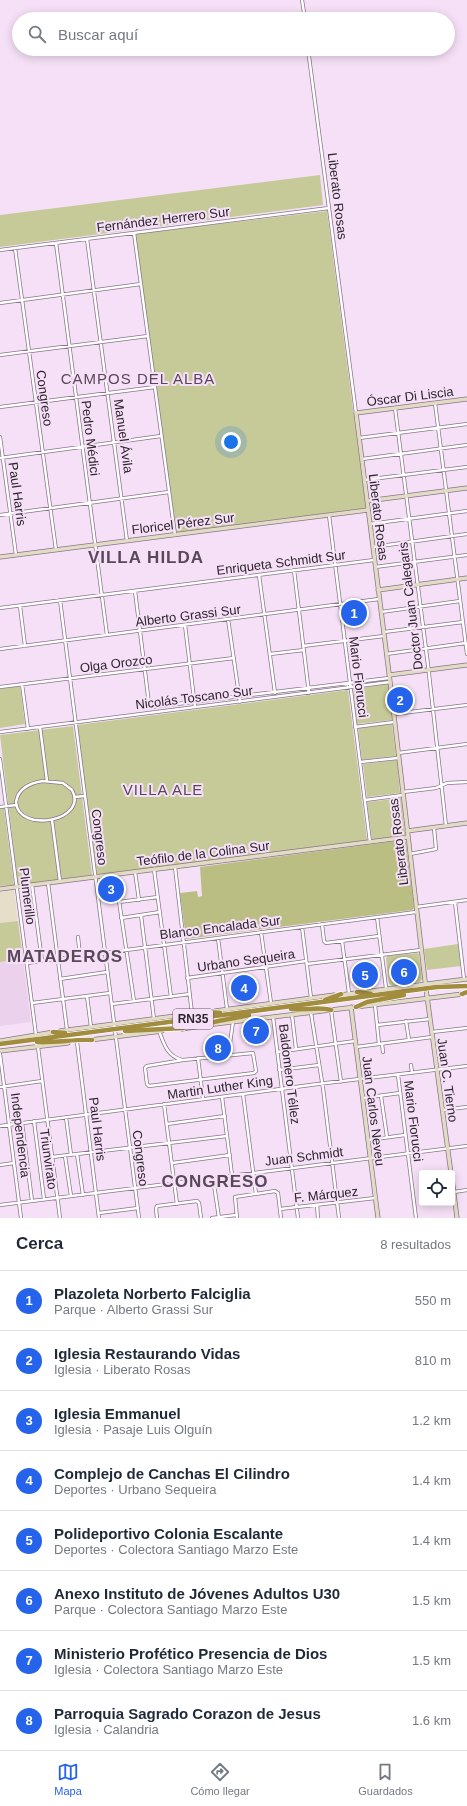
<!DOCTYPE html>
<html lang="es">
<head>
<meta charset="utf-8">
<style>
	body { margin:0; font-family:Helvetica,sans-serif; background:#f6f6f7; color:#1f2937 }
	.controls { position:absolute; right:12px; bottom:12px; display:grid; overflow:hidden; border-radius:4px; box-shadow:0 2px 10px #0003 }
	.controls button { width:36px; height:36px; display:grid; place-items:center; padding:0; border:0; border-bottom:1px solid #e0e1e3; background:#fff; color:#1f2937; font:20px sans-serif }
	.you { position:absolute; left:231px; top:442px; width:14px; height:14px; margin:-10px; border:3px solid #fff; border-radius:50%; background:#1a73e8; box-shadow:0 0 0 6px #1a73e833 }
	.badge { display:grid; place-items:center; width:26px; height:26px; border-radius:50%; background:#2563eb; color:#fff; font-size:13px; font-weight:700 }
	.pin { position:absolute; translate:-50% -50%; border:2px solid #fff; box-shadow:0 1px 4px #0006 }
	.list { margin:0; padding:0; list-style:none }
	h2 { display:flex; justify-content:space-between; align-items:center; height:52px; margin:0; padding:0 16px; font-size:17px }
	h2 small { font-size:13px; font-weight:400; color:#747a83 }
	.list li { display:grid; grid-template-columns:26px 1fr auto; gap:12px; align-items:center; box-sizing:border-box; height:60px; padding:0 16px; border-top:1px solid #e0e1e3 }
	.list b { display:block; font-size:15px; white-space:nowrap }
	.list p { margin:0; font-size:13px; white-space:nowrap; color:#747a83 }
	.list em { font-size:13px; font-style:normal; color:#747a83 }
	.icon { flex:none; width:22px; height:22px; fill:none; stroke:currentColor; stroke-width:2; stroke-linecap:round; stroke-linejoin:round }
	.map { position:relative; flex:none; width:467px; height:1218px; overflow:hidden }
	.search { position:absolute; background:#fff; box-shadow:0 2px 10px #0003; left:12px; right:12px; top:12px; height:44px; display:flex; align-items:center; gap:10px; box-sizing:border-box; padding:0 14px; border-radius:22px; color:#747a83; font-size:15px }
	.sheet { height:532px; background:#fff }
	nav { display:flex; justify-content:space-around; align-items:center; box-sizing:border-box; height:56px; border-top:1px solid #e0e1e3; background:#fff; font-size:11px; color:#747a83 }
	nav a { display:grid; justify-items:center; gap:2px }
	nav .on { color:#2563eb }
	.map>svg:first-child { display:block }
	.built { fill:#ecd1ed }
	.education { fill:#e6dec8 }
	.green { fill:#c6ca98 }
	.forest { fill:#babe83 }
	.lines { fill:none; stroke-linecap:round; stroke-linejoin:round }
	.street-casing { stroke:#887589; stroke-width:4 }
	.secondary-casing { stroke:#887589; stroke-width:5 }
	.highway-casing { stroke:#fff; stroke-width:6 }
	.street { stroke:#fff; stroke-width:2.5 }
	.secondary { stroke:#e3dcc5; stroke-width:3.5 }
	.highway { stroke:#a28c3e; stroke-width:4.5 }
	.labels { text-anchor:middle; stroke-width:4; stroke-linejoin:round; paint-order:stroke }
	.shield { fill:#f6e0f7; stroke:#695d6a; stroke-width:1 }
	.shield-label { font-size:12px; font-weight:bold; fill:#2d252d }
	.street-label { font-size:13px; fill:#2d252d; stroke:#f6e0f7 }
	.quarter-label { font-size:15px; letter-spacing:1px; fill:#59475a; stroke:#f6e0f7 }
	.district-label { font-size:17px; font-weight:bold; letter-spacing:1px; fill:#59475a; stroke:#f6e0f7 }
</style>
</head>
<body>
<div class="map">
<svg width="467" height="1218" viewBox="0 0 467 1218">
	<rect width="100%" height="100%" fill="#f6e0f7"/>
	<!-- built -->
	<path class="built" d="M23 959 31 1022 0 1026V962Z"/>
	<!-- education -->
	<path class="education" d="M14 890 18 921 0 923V892Z"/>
	<!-- green -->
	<path class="green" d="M320 175 323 205 0 247V215Z
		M327 211 366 508 176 533 135 234Z
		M388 684 392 720 357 724 353 689Z
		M20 686 25 724 0 728V689Z
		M348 690 367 840 97 875 77 725Z
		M392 724 396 756 362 760 358 728Z
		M73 726 92 875 18 885 0 735Z
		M397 760 400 793 367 797 363 764Z
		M401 798 405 835 372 840 367 802Z
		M4 808 14 885 0 886V809Z
		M18 921 23 959 0 962V923Z
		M458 944 461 966 427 970 424 949Z
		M417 953 419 954 422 979 420 982 392 986 389 984 386 959 387 956Z"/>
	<!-- forest -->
	<path class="forest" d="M404 840 406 842 414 908 412 910 186 939 180 893 197 891 198 897 202 896 200 867Z"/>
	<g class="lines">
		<!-- street casing -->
		<g class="street-casing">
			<path id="street" d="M302 0 305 19
				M308 49 356 413
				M134 233 175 535
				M87 239 127 541
				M56 243 107 635
				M15 248 56 550
				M0 250 329 208
				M0 303 141 284
				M0 355 148 336
				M435 403 467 654
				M0 407 155 387
				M395 408 428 665 446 826
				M0 437 16 555
				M359 438 467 424
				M0 458 161 436
				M362 459 467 445
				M364 480 467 467
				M0 515 169 492
				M329 515 370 842
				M370 524 467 511
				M373 547 467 534
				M375 567 467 555
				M294 570 309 693
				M259 575 275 693
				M135 591 149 704 152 707 389 678
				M60 600 139 1218
				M20 606 25 646
				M0 608 374 560
				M381 612 460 601
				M228 619 240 702
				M185 625 195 707
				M384 632 463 622
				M303 646 384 636
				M0 649 379 599
				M270 654 304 650
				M386 654 466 643
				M22 684 28 729
				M0 687 234 658
				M394 714 467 705
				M40 727 47 781
				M355 727 394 722
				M0 732 390 682
				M398 753 467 744
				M0 759 36 1035
				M360 762 398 758
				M43 781 63 783 72 790C89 821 18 834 16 802 18 788 30 783 43 781Z
				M403 792 436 788 447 783 467 782
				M75 797 84 796
				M365 800 403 795
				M0 807 16 805
				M52 820 60 881
				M410 854 436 849 434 828
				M175 867 192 1014
				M154 869 171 997
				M135 872 139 900
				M115 874 134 1001
				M48 883 67 1030
				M32 885 42 961
				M119 902 158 897
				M455 902 464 979
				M416 907 467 900
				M141 915 154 1019
				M377 917 386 988
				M121 918 160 912
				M322 924 324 941 326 943 379 936
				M302 927 311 998
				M261 932 271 1003
				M78 937 80 956
				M218 938 227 1009
				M342 941 349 993
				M27 963 416 912
				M307 964 421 950
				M187 978 306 961
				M60 979 107 972
				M87 996 91 1027
				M32 1003 110 993
				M112 1004 190 994
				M375 1005 379 1044
				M331 1010 341 1082
				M311 1013 323 1088 339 1218
				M292 1015 296 1049
				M273 1017 298 1218
				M406 1021 409 1040
				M377 1025 430 1019
				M159 1031C164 1044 167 1056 182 1060
				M432 1032 467 1028
				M77 1042 99 1218
				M382 1044 383 1052
				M38 1047 60 1218
				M356 1047 432 1037
				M277 1052 355 1041
				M253 1053 256 1071 254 1073 149 1086 147 1084 145 1068 147 1066 183 1060Z
				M0 1054 21 1218
				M221 1055 230 1043 233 1022
				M198 1058 203 1099
				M411 1065 412 1073
				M279 1070 319 1065
				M398 1075 416 1218
				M0 1087 42 1081
				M243 1094 256 1194
				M381 1096 387 1137
				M222 1097 232 1175
				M363 1098 400 1093
				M164 1104 177 1204
				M443 1110 467 1107
				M66 1117 71 1155
				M34 1121 44 1199
				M22 1123 32 1201
				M167 1124 225 1116
				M0 1126 318 1084 467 1066
				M368 1140 405 1135
				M77 1154 83 1195
				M65 1156 71 1196
				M52 1157 227 1136
				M172 1163 230 1155
				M0 1165 14 1163
				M213 1178 219 1218
				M454 1192 467 1190
				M0 1205 467 1146
				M317 1205 318 1218
				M280 1209 375 1198
				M99 1213 138 1208
				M157 1218 156 1209 157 1206 197 1201 199 1203 201 1218
				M212 1218 236 1215
				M237 1218 235 1197 275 1191 278 1193 281 1218"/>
		</g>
		<!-- secondary casing -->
		<g class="secondary-casing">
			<path id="secondary" d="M367 501 467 488
				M0 557 368 510
				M378 590 467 578
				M389 675 467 665
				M407 831 467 823
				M0 889 408 837
				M340 995 467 979
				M351 1007 378 1218
				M215 1011 334 995
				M191 1014 207 1012
				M207 1025 463 994
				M182 1029 201 1026
				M60 1031 183 1015
				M90 1040 162 1031
				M0 1041 54 1032
				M0 1051 68 1043
				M451 1173 426 989 389 673 356 413 467 399
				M452 1178 457 1218"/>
		</g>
		<!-- highway casing -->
		<g class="highway-casing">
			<path id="highway" d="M357 992 371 994
				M462 994 467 992
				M325 1000 341 994
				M356 1007 367 1002 404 995
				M291 1009C304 1011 318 1006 331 1010
				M206 1012 220 1013
				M176 1019 192 1014
				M200 1026C215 1020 233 1019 249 1015
				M125 1031 183 1028
				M53 1032 65 1033
				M37 1042C56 1043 74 1039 92 1040
				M0 1044 437 987 467 986"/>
		</g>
		<!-- street -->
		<use href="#street" class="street"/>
		<!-- secondary -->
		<use href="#secondary" class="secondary"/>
		<!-- highway -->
		<use href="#highway" class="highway"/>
	</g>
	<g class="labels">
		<!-- shield labels -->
		<rect class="shield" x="173" y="1009" width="40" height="20" rx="3"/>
		<g class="shield-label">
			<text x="193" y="1023">RN35</text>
		</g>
		<!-- street labels -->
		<g class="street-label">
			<text transform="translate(338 196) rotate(83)" y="5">Liberato Rosas</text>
			<text transform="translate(163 219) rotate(-7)" y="5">Fernández Herrero Sur</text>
			<text transform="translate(410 396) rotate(-7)" y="5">Óscar Di Liscia</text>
			<text transform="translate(45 398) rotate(82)" y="5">Congreso</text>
			<text transform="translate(124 436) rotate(82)" y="5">Manuel Ávila</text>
			<text transform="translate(91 438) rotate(83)" y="5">Pedro Médici</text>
			<text transform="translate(18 494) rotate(82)" y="5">Paul Harris</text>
			<text transform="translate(379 517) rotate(83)" y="5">Liberato Rosas</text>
			<text transform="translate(183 523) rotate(-7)" y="5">Floricel Pérez Sur</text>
			<text transform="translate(281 562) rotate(-7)" y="5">Enriqueta Schmidt Sur</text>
			<text transform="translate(410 606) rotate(-97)" y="5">Doctor Juan Calegaris</text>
			<text transform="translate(188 615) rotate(-7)" y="5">Alberto Grassi Sur</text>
			<text transform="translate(116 663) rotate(-7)" y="5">Olga Orozco</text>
			<text transform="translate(359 677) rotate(83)" y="5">Mario Fiorucci</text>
			<text transform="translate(194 697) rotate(-7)" y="5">Nicolás Toscano Sur</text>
			<text transform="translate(100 837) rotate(83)" y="5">Congreso</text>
			<text transform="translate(398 842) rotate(-97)" y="5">Liberato Rosas</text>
			<text transform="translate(203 853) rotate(-7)" y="5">Teófilo de la Colina Sur</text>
			<text transform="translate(28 896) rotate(83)" y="5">Plumerillo</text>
			<text transform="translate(220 927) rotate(-7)" y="5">Blanco Encalada Sur</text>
			<text transform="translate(246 960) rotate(-8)" y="5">Urbano Sequeira</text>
			<text transform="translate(290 1074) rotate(83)" y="5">Baldomero Téllez</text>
			<text transform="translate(448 1080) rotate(82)" y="5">Juan C. Tierno</text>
			<text transform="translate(220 1087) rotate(-8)" y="5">Martin Luther King</text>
			<text transform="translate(374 1111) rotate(83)" y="5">Juan Carlos Neveu</text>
			<text transform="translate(414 1121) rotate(83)" y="5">Mario Fiorucci</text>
			<text transform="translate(98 1129) rotate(83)" y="5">Paul Harris</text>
			<text transform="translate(21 1135) rotate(83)" y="5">Independencia</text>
			<text transform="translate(304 1156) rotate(-7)" y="5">Juan Schmidt</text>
			<text transform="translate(141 1158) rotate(83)" y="5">Congreso</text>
			<text transform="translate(49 1159) rotate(82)" y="5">Triunvirato</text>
			<text transform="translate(326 1194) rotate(-6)" y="5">F. Márquez</text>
		</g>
		<!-- quarter labels -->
		<g class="quarter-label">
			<text x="138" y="384">CAMPOS DEL ALBA</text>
			<text x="163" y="795">VILLA ALE</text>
		</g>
		<!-- district labels -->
		<g class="district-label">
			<text x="146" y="563">VILLA HILDA</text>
			<text x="65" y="962">MATADEROS</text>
			<text x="215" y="1187">CONGRESO</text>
		</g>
	</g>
</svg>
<div class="controls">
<button><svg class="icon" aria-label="locate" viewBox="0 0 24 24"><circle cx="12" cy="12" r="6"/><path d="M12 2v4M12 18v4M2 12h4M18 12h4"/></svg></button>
</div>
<div class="you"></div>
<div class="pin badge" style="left:354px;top:613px">1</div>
<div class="pin badge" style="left:400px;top:700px">2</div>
<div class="pin badge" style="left:111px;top:889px">3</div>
<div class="pin badge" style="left:244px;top:988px">4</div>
<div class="pin badge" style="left:365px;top:975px">5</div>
<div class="pin badge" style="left:404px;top:972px">6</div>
<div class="pin badge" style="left:256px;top:1031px">7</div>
<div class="pin badge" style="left:218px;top:1048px">8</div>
<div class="search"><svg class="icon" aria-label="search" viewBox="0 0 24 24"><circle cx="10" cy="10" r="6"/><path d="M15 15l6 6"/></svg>Buscar aquí</div>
</div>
<section class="sheet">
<h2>Cerca<small>8 resultados</small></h2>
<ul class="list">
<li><span class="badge">1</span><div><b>Plazoleta Norberto Falciglia</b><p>Parque · Alberto Grassi Sur</p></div><em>550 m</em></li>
<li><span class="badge">2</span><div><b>Iglesia Restaurando Vidas</b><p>Iglesia · Liberato Rosas</p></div><em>810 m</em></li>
<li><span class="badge">3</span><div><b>Iglesia Emmanuel</b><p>Iglesia · Pasaje Luis Olguín</p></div><em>1.2 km</em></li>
<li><span class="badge">4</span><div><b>Complejo de Canchas El Cilindro</b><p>Deportes · Urbano Sequeira</p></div><em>1.4 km</em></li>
<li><span class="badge">5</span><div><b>Polideportivo Colonia Escalante</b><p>Deportes · Colectora Santiago Marzo Este</p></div><em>1.4 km</em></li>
<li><span class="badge">6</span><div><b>Anexo Instituto de Jóvenes Adultos U30</b><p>Parque · Colectora Santiago Marzo Este</p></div><em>1.5 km</em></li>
<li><span class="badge">7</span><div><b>Ministerio Profético Presencia de Dios</b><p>Iglesia · Colectora Santiago Marzo Este</p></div><em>1.5 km</em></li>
<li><span class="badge">8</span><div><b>Parroquia Sagrado Corazon de Jesus</b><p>Iglesia · Calandria</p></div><em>1.6 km</em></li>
</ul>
</section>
<nav>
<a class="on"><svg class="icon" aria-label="map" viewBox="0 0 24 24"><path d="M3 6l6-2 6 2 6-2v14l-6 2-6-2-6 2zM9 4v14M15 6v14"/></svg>Mapa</a>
<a><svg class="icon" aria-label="directions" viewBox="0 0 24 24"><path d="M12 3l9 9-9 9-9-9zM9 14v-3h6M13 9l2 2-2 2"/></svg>Cómo llegar</a>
<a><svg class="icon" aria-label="saved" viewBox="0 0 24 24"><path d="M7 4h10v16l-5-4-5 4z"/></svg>Guardados</a>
</nav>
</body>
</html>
